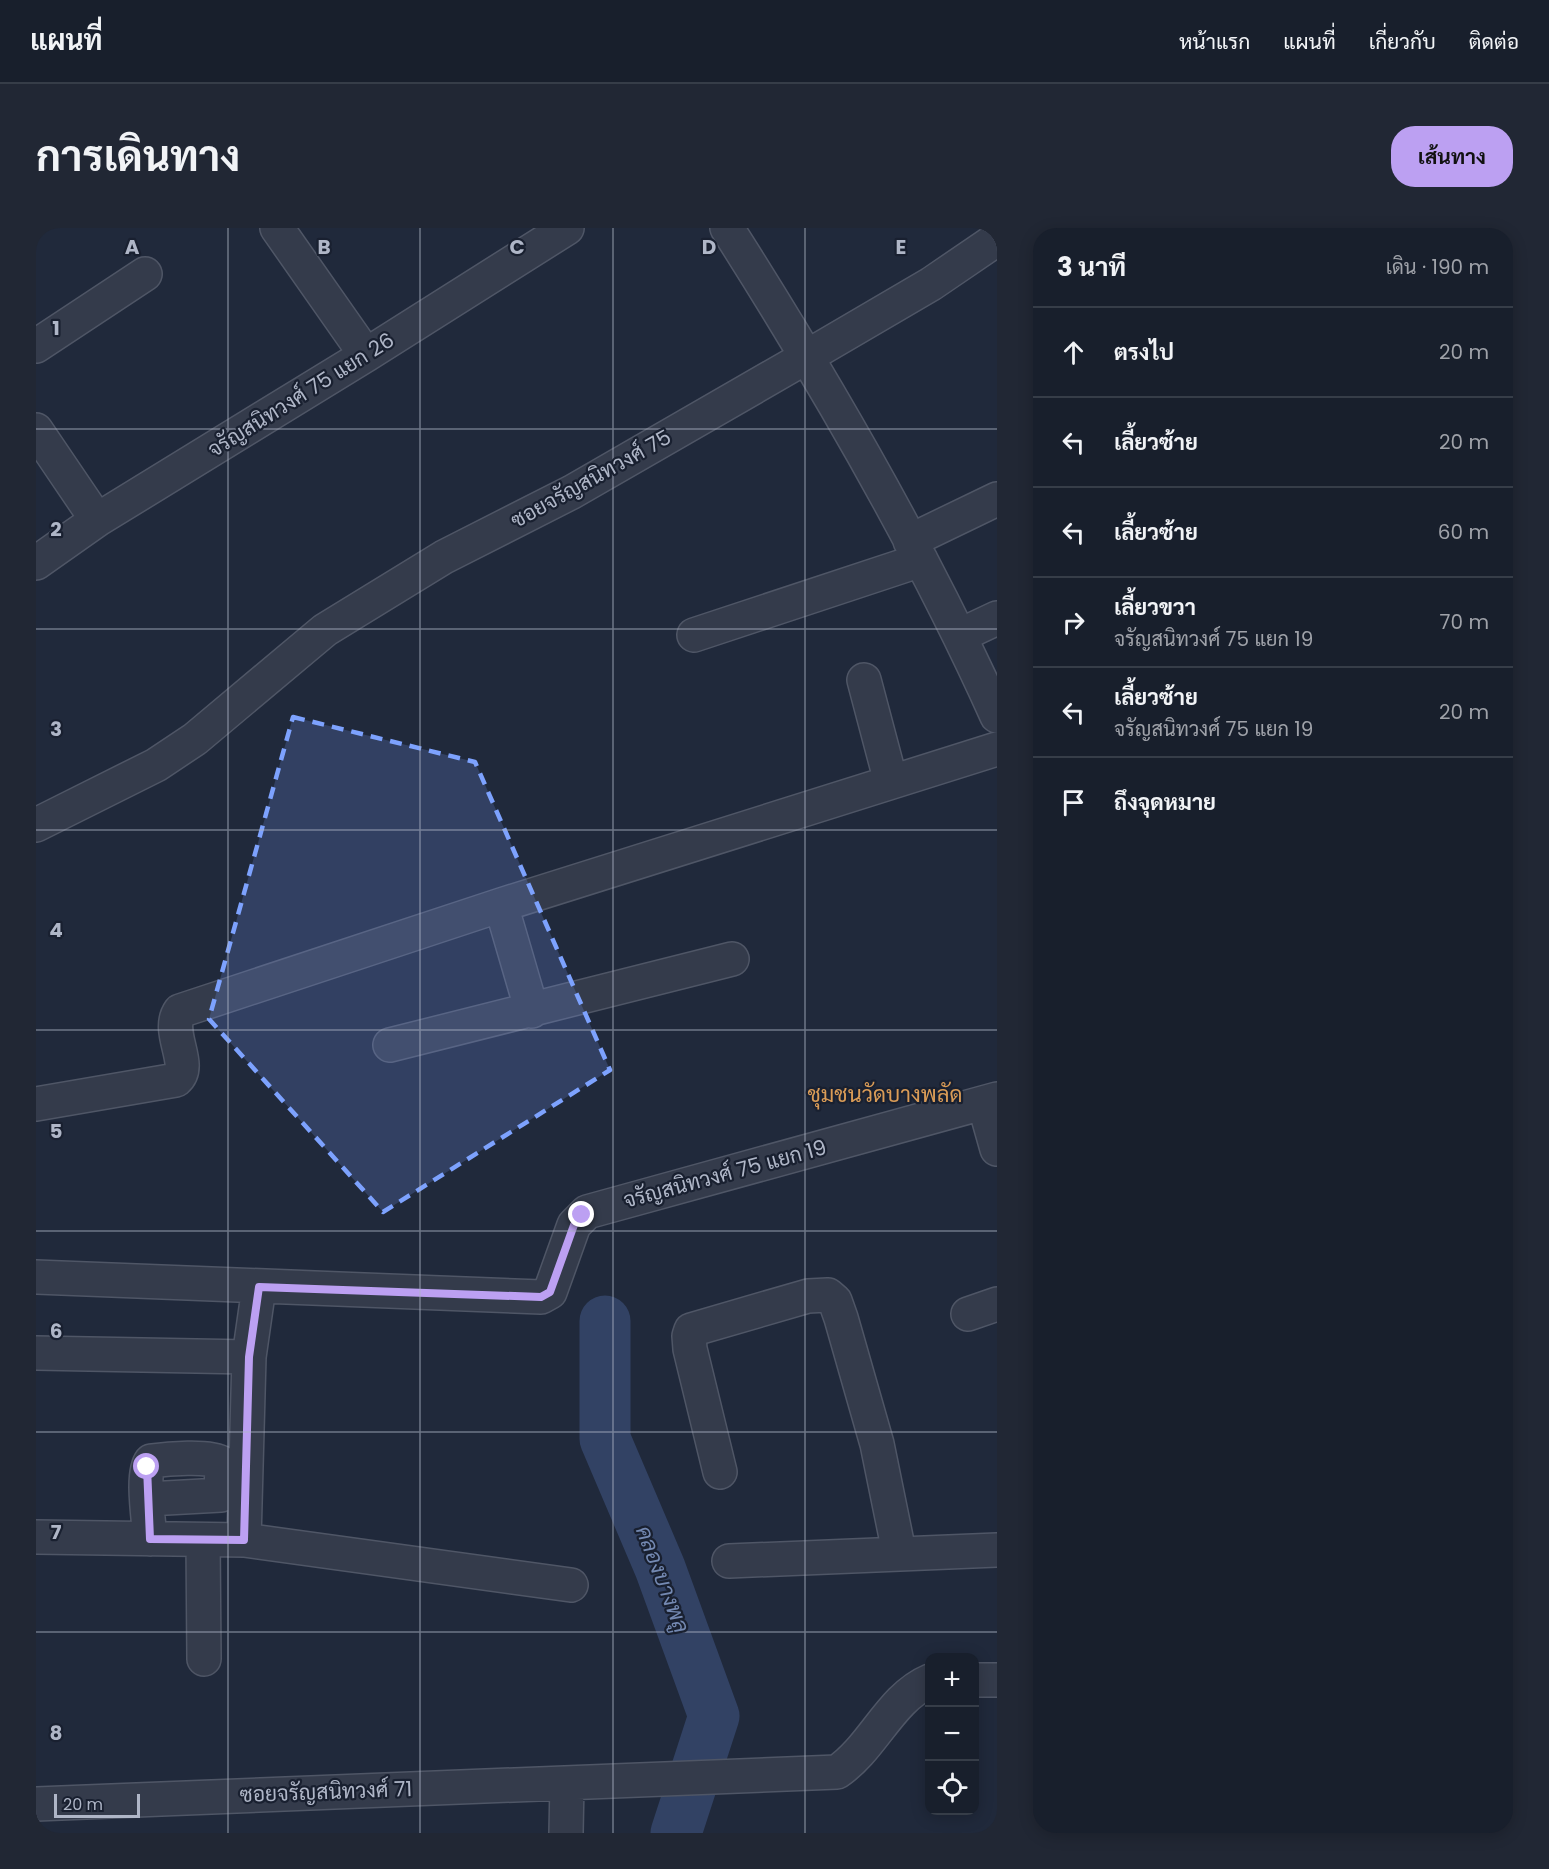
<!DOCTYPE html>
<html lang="th">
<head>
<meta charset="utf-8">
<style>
	body { margin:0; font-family:Poppins,Sarabun,sans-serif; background:#212734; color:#f1f3f6 }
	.controls { position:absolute; right:18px; bottom:18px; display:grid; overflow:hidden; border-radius:12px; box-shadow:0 3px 15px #0003 }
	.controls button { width:54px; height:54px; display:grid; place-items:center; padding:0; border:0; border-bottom:2px solid #363d48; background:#181f2c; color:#f1f3f6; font:30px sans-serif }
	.scale { position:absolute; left:18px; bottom:15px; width:86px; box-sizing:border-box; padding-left:6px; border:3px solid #afb6c7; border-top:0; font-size:16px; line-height:21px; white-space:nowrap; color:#afb6c7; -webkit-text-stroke:4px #192030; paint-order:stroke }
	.stop { position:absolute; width:18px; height:18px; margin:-14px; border:4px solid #bca0f2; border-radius:50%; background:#fff }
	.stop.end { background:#bca0f2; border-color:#fff; box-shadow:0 2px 6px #0008 }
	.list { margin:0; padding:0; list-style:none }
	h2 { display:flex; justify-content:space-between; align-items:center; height:78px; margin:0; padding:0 24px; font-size:26px }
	h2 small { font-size:20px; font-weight:400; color:#9fa2a9 }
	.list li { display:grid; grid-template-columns:39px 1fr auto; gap:18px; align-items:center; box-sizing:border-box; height:90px; padding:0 24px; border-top:2px solid #363d48 }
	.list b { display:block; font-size:22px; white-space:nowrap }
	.list p { margin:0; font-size:20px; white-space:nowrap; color:#9fa2a9 }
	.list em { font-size:20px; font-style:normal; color:#9fa2a9 }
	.icon { flex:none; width:33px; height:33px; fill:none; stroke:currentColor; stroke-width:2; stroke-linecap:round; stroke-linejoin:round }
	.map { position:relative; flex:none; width:961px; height:1605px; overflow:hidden; border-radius:24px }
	header { display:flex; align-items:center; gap:36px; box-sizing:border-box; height:84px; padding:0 30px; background:#181f2c; border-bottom:2px solid #363d48 }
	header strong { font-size:28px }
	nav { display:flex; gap:33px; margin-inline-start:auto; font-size:21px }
	.intro { display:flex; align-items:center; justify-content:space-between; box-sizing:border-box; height:144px; padding:0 36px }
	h1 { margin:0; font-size:42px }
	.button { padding:15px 27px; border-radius:24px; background:#bca0f2; color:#111; font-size:21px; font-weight:700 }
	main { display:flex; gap:36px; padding:0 36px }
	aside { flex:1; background:#181f2c; border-radius:24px; box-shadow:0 3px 15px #0003 }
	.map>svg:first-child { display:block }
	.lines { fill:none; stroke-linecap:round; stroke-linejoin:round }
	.river { stroke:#324264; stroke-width:51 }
	.minor-casing { stroke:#4f5666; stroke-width:36 }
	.minor { stroke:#343b4b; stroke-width:33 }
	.route { stroke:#bca0f2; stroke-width:8 }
	.marked { fill:#7da2fe; fill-opacity:0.2; stroke:#7da2fe; stroke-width:4.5; stroke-dasharray:12 8; stroke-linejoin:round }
	.grid { fill:none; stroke:#afb6c7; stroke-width:1.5; stroke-opacity:0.55 }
	.labels { text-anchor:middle; stroke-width:4.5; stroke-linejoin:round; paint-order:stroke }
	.street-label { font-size:21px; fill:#afb6c7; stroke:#192030 }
	.neighbourhood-label { font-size:22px; fill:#da9c57; stroke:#192030 }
	.water-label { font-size:22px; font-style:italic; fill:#7489b2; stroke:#192030 }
	.grid-label { font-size:20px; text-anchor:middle; font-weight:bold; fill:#afb6c7; stroke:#192030; stroke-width:4.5; stroke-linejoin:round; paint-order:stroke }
</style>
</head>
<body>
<header>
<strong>แผนที่</strong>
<nav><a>หน้าแรก</a><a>แผนที่</a><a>เกี่ยวกับ</a><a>ติดต่อ</a></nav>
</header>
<div class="intro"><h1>การเดินทาง</h1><a class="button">เส้นทาง</a></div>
<main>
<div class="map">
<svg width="961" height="1605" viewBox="0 0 961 1605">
	<rect width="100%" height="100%" fill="#20293b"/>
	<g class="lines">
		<!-- river -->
		<path class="river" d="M569 1093V1211L624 1340 678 1488 640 1605"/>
		<!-- minor casing -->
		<g class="minor-casing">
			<path id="minor" d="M241 0 330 127
				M691 0C791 157 885 319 961 488
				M0 118 109 46
				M0 202 61 292
				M874 313 961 271
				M0 335 61 292 330 127 531 0
				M658 407 885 332
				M925 407 961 390
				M828 452 855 554
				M0 597 120 537 159 511 289 402 408 329 536 264 772 128 895 56 961 11
				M465 677 496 783
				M354 817 696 731
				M948 875 961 921
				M0 876 140 852C158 837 129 804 144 783L465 677 961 521
				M0 1049 505 1069 514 1064 538 997 551 984 961 871
				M932 1086 961 1076
				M0 1125 213 1129 208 1312
				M213 1129 223 1059
				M684 1244 654 1121 653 1108 655 1102 772 1068 792 1067 799 1073 805 1090 841 1216 863 1324
				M112 1271 185 1267 186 1235C174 1227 130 1231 115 1233 105 1246 113 1293 114 1311
				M0 1309 208 1312 535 1357
				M167 1312 168 1431
				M693 1333 961 1322
				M939 1452H961
				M0 1576 801 1544C837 1520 854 1470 894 1453
				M530 1605 531 1555"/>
		</g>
		<!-- minor -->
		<use href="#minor" class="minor"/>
	</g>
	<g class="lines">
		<!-- route -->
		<path class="route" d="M111 1239 114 1311 208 1312 213 1129 223 1059 505 1069 514 1064 538 997 546 987"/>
	</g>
	<!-- marked area -->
	<path class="marked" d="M257 489 439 534 574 842 347 984 173 791Z"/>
	<!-- grid -->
	<path class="grid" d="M192 0V1605M384 0V1605M577 0V1605M769 0V1605M0 201H961M0 401H961M0 602H961M0 802H961M0 1003H961M0 1204H961M0 1404H961"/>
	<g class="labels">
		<!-- street labels -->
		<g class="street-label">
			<text transform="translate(265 167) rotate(-32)" y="7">จรัญสนิทวงศ์ 75 แยก 26</text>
			<text transform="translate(555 251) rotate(-29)" y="7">ซอยจรัญสนิทวงศ์ 75</text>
			<text transform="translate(689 946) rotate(-15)" y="7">จรัญสนิทวงศ์ 75 แยก 19</text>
			<text transform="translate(290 1564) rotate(-2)" y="7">ซอยจรัญสนิทวงศ์ 71</text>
		</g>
		<!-- neighbourhood labels -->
		<g class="neighbourhood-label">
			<text x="849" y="874">ชุมชนวัดบางพลัด</text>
		</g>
		<!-- water labels -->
		<g class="water-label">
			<text transform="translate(627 1351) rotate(69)" y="8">คลองบางพลู</text>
		</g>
	</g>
	<g class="grid-label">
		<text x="96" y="26">A</text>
		<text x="288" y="26">B</text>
		<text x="481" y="26">C</text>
		<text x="673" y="26">D</text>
		<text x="865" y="26">E</text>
		<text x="20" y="107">1</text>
		<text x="20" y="308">2</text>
		<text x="20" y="508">3</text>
		<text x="20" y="709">4</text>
		<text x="20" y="910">5</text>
		<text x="20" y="1110">6</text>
		<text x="20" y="1311">7</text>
		<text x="20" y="1512">8</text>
	</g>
</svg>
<div class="controls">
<button>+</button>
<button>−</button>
<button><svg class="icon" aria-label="locate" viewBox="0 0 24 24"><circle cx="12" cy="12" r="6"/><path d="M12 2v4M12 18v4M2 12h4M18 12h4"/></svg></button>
</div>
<div class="scale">20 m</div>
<div class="stop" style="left:111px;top:1239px"></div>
<div class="stop end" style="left:546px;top:987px"></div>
</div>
<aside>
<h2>3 นาที<small>เดิน · 190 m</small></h2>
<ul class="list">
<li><svg class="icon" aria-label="ahead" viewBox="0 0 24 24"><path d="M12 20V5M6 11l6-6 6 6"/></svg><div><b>ตรงไป</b></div><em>20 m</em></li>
<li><svg class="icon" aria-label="left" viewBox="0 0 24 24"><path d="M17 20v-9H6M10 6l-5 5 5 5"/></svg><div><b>เลี้ยวซ้าย</b></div><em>20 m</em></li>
<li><svg class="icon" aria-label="left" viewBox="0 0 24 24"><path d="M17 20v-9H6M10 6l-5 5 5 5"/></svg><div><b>เลี้ยวซ้าย</b></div><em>60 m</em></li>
<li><svg class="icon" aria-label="right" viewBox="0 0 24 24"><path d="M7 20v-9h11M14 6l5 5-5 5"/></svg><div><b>เลี้ยวขวา</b><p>จรัญสนิทวงศ์ 75 แยก 19</p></div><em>70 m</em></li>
<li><svg class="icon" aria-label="left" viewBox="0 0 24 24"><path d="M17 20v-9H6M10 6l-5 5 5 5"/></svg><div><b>เลี้ยวซ้าย</b><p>จรัญสนิทวงศ์ 75 แยก 19</p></div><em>20 m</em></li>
<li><svg class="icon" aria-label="arrive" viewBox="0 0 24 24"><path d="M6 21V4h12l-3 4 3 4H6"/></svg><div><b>ถึงจุดหมาย</b></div></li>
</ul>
</aside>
</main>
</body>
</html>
